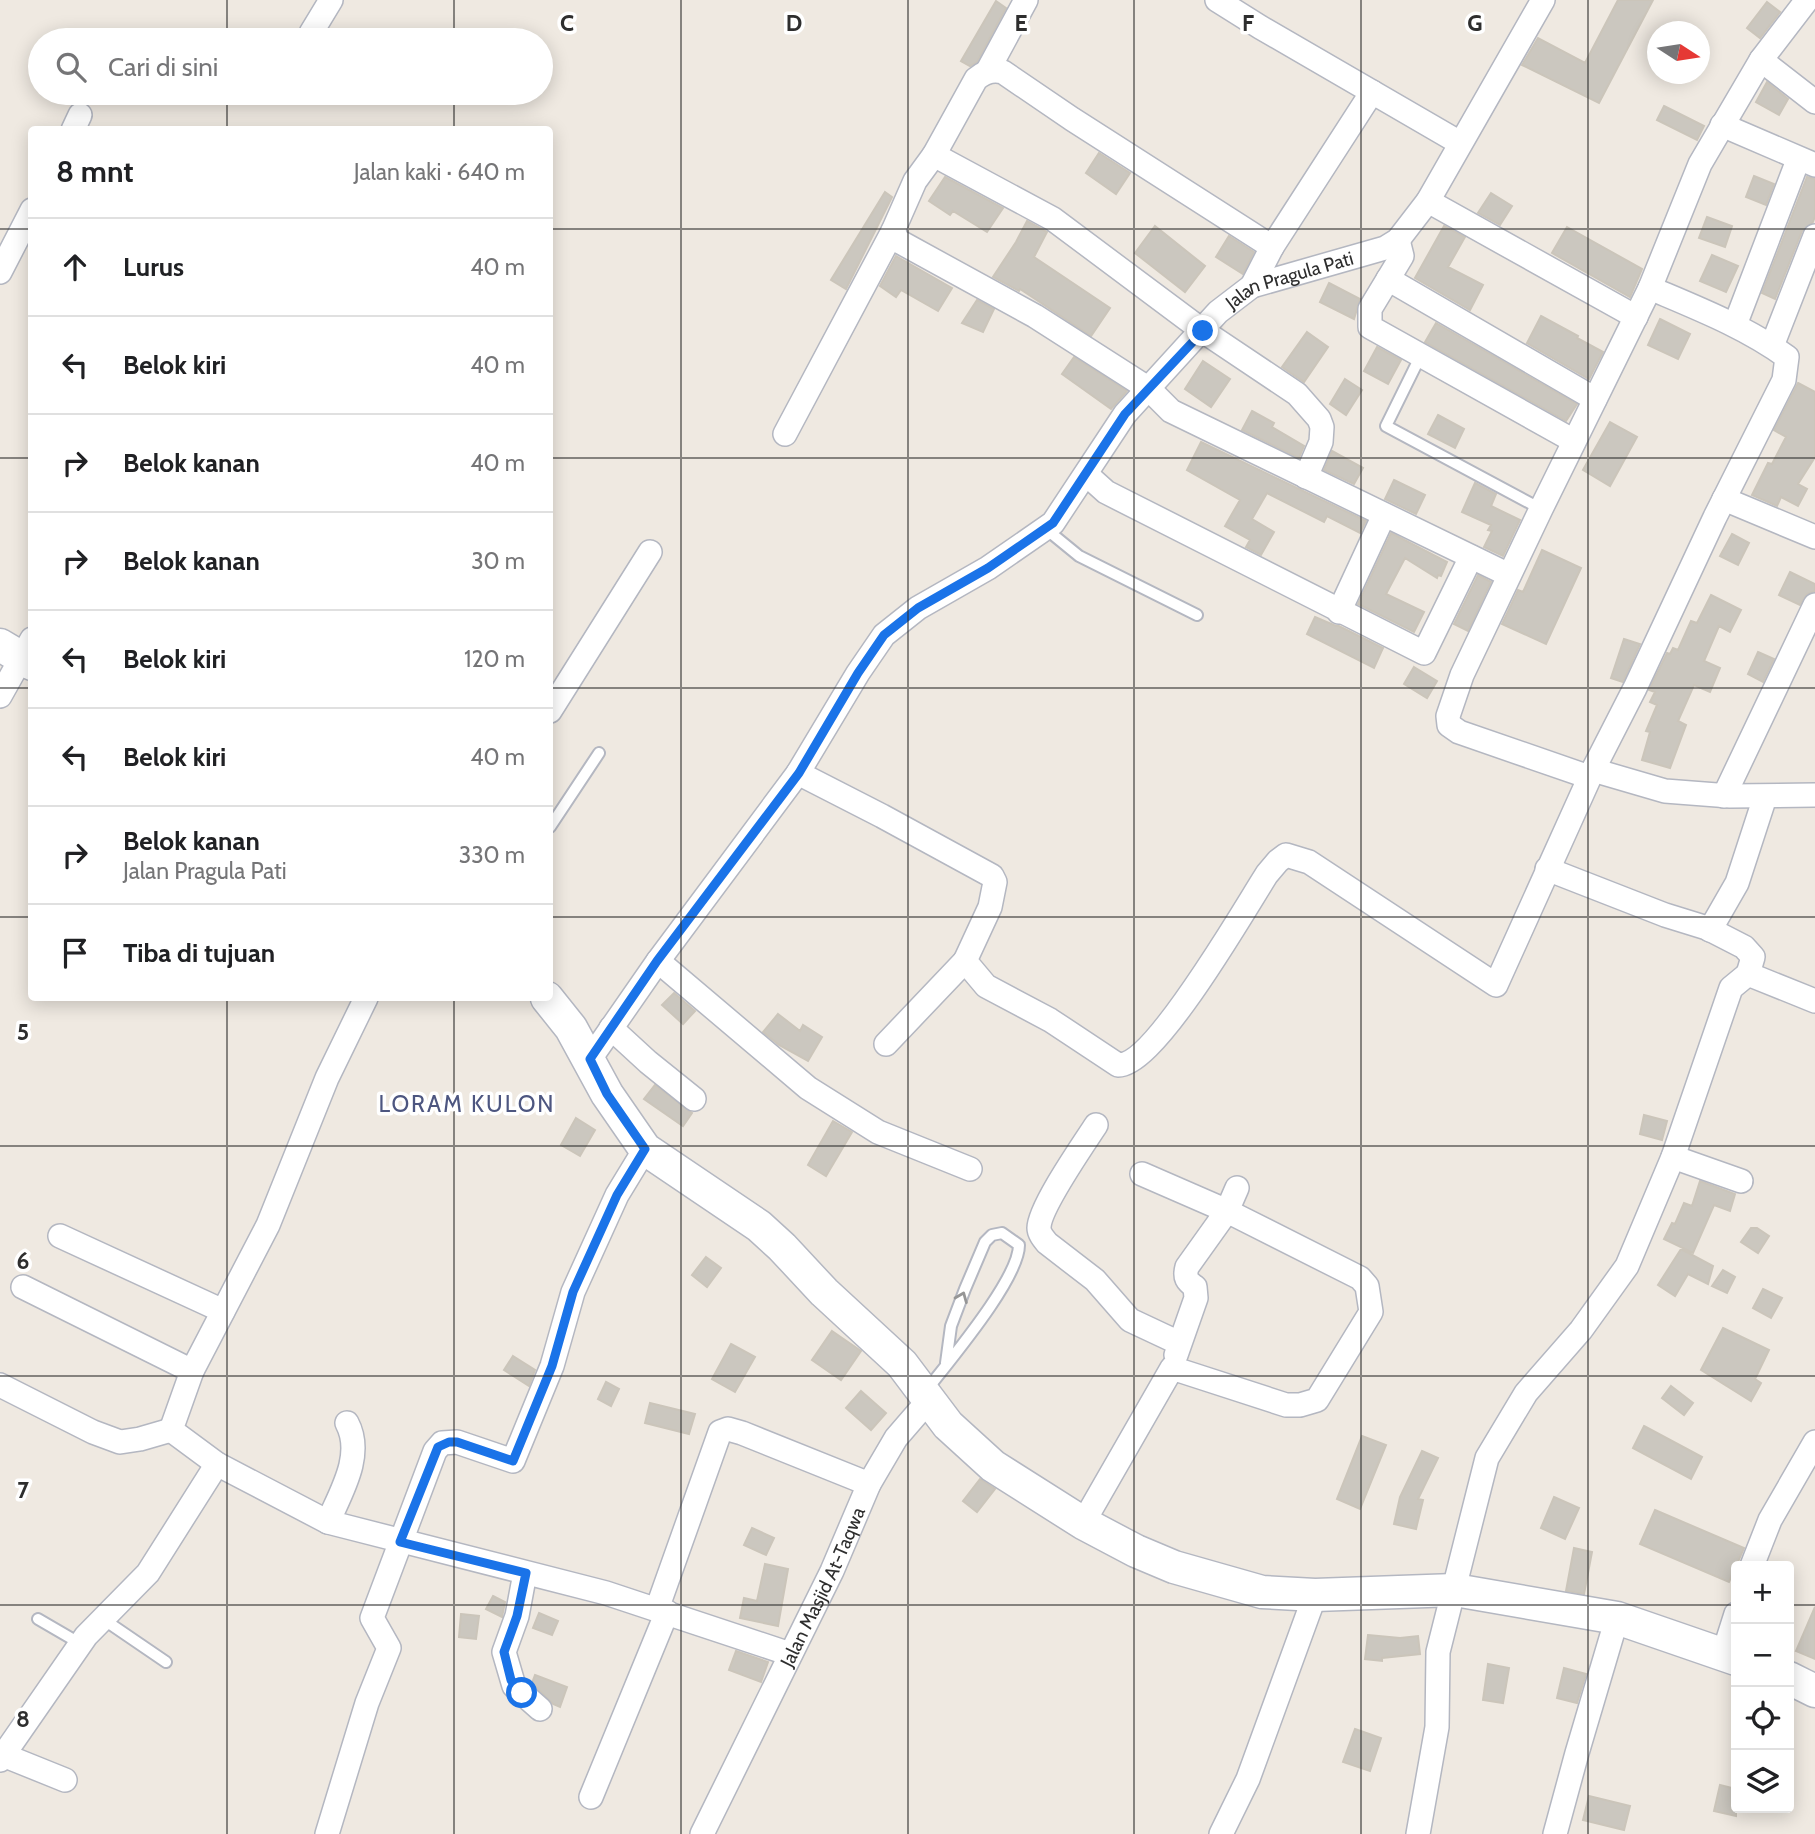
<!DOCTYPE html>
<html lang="id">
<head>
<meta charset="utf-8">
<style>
	body { margin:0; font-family:Cabin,sans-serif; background:#f6f6f6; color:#202124 }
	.controls { position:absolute; right:21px; bottom:21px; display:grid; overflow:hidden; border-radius:7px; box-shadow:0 4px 18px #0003 }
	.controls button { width:63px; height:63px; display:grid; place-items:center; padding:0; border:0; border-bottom:2px solid #e0e0e0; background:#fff; color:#202124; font:35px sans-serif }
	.compass { position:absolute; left:1647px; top:21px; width:63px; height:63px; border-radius:50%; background:#fff; box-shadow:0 4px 18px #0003; rotate:102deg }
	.stop { position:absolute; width:21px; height:21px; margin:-16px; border:5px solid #1a73e8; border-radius:50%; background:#fff }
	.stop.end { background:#1a73e8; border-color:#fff; box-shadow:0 2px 7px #0008 }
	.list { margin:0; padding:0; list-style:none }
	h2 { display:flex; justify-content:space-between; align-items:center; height:91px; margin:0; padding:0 28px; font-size:30px }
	h2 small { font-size:23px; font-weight:400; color:#757577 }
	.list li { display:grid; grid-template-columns:46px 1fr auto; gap:21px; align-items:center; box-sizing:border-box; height:98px; padding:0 28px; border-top:2px solid #e0e0e0 }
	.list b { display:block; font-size:26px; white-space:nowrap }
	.list p { margin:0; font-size:23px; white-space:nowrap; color:#757577 }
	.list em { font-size:23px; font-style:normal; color:#757577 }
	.icon { flex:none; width:38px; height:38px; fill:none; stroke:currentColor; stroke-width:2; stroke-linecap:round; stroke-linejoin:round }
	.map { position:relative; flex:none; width:1815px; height:1834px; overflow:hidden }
	.search { position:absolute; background:#fff; box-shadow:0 4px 18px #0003; left:28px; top:28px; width:525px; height:77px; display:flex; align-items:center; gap:18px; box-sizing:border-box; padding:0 24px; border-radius:38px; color:#757577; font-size:26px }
	.panel { position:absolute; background:#fff; box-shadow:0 4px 18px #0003; left:28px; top:126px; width:525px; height:875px; border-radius:7px }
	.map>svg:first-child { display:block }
	.building { fill:#cbc7bf; stroke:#cbc5ba; stroke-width:2 }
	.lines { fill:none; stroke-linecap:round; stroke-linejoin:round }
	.lane-casing { stroke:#b4b7c1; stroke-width:14 }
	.street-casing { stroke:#b4b7c1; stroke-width:26 }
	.secondary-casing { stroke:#b4b7c1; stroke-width:35 }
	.lane { stroke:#fff; stroke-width:10 }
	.street { stroke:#fff; stroke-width:23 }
	.secondary { stroke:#fff; stroke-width:32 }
	.oneway { stroke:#969696 }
	.route { stroke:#1a73e8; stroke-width:9 }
	.grid { fill:none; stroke:#2e2e2e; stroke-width:2; stroke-opacity:0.55 }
	.labels { text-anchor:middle; stroke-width:7; stroke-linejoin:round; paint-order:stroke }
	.street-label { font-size:19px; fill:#2e2e2e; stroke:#fff }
	.quarter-label { font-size:23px; letter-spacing:2px; fill:#4d5680; stroke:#fff }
	.grid-label { font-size:23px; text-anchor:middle; font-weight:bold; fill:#2e2e2e; stroke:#fff; stroke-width:7; stroke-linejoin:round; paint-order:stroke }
</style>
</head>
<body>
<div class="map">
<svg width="1815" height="1834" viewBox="0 0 1815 1834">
	<rect width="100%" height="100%" fill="#efe9e1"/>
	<!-- building -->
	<path class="building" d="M1618 0H1653L1599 103 1522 65 1538 38 1585 63Z
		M996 1 1006 8 977 62 970 66 961 61Z
		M1767 2 1780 12 1760 38 1747 28Z
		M1767 82 1788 99 1779 115 1756 102Z
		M1664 106 1704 126 1697 140 1657 120Z
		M1099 153 1130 173 1116 194 1086 173Z
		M1754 176 1774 184 1766 205 1746 197Z
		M945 177 1003 208 987 232 953 211 950 215 929 201Z
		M1807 177 1815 179V216L1813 222 1802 231 1775 299 1762 293Z
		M885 192 892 197 846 289 831 280Z
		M1491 193 1512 206 1500 225 1478 213Z
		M1707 217 1732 226 1725 247 1699 238Z
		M1027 221 1047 232 1034 257 1110 308 1091 336 1020 289 1019 291 993 277 1016 242Z
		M1155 226 1205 266 1185 292 1135 253Z
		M1444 226 1465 237 1448 267 1483 285 1470 310 1415 278Z
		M1567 227 1642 269 1630 297 1552 253Z
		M1229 236 1254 252 1243 274 1216 257Z
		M1712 255 1738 266 1726 292 1700 281Z
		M896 256 952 288 938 311 901 290 896 297 880 286Z
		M1329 283 1360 299 1354 319 1320 302Z
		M977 300 994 309 983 332 962 323Z
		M1541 316 1578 336 1577 338 1603 352 1589 379 1527 343Z
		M1660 319 1690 334 1678 359 1648 345Z
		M1436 323 1577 404 1566 421 1425 342Z
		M1307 332 1328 347 1304 382 1282 367Z
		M1377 347 1401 360 1388 384 1364 371Z
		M1074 357 1127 391 1111 409 1062 374Z
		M1203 361 1230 379 1211 407 1185 389Z
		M1345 379 1362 390 1346 415 1330 404Z
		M1798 383 1815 392V457L1798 484 1807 489 1798 506 1781 497 1777 506 1752 495 1768 463 1772 464 1786 437 1774 430Z
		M1252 411 1274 423 1272 427 1304 446 1299 458 1242 430Z
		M1438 415 1464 429 1455 448 1428 434Z
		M1610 422 1637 437 1610 486 1583 470Z
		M1201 442 1366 521 1360 533 1327 516 1324 522 1267 493 1252 519 1274 532 1261 555 1246 547 1250 540 1225 526 1240 500 1187 470Z
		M1332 451 1363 468 1354 484 1324 470Z
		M1394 480 1425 495 1416 514 1385 499Z
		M1475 483 1496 494 1491 506 1520 520 1503 556 1484 547 1492 531 1488 530 1491 525 1462 512Z
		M1391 533 1447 562 1441 576 1438 575 1437 578 1405 558 1386 594 1424 612 1414 632 1358 604Z
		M1732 534 1749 543 1738 565 1720 556Z
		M1542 550 1581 568 1546 644 1502 624 1518 590 1523 592Z
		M1790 572 1815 584V591L1807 594 1800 605 1779 595Z
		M1478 575 1491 582 1468 631 1454 624Z
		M1711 595 1741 610 1730 632 1719 626 1704 661 1720 668 1710 692 1694 685 1678 721 1686 725 1670 768 1642 760 1650 732 1646 731 1657 705 1650 702 1655 692 1649 690 1667 653 1670 654 1673 648 1678 650 1691 621 1697 623Z
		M1315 617 1336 626H1339L1383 648 1374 668 1307 634Z
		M1624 639 1640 644 1623 682 1611 678Z
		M1758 652 1774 659 1763 682 1748 674Z
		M1414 667 1437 681 1427 698 1404 684Z
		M674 993 695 1011 683 1024 662 1005Z
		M778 1014 800 1031 803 1025 822 1037 808 1061 779 1045 763 1032Z
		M655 1085 692 1113 683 1126 644 1099Z
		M1644 1115 1667 1121 1662 1140 1640 1134Z
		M576 1118 595 1130 580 1156 561 1145Z
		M833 1121 852 1132 826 1176 808 1165Z
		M1700 1181 1735 1194 1730 1211 1714 1205 1693 1253 1664 1239 1672 1223 1675 1224 1684 1203 1692 1206Z
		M1751 1228H1757L1769 1236 1758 1253 1741 1242Z
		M1681 1249 1713 1266 1708 1284 1688 1274 1675 1296 1658 1285Z
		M706 1257 721 1268 707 1287 692 1275Z
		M1723 1270 1735 1277 1727 1293 1712 1286Z
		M1763 1289 1782 1298 1771 1318 1753 1308Z
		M1723 1328 1769 1350 1755 1379 1761 1383 1751 1401 1701 1370Z
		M832 1331 861 1351 841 1380 812 1360Z
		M731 1344 755 1357 735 1392 712 1379Z
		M513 1356 535 1370 529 1386 504 1370Z
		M606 1382 619 1389 611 1406 598 1399Z
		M1671 1386 1693 1403 1684 1415 1662 1398Z
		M861 1391 886 1413 871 1430 846 1408Z
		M650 1403 695 1414 689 1434 645 1423Z
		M1644 1426 1702 1457 1691 1479 1633 1448Z
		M1362 1436 1386 1445 1360 1509 1337 1499Z
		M1422 1451 1438 1458 1418 1499 1423 1500 1416 1529 1394 1524 1400 1497Z
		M980 1479 995 1489 977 1512 963 1501Z
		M1554 1497 1579 1508 1565 1539 1541 1528Z
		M1655 1510 1744 1548 1729 1582 1640 1544Z
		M752 1528 774 1538 766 1555 744 1545Z
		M1574 1548 1592 1552 1584 1594 1566 1591Z
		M765 1564 788 1569 778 1626 740 1618 744 1598 757 1601Z
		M493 1596 505 1602 502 1617 486 1609Z
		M1815 1607V1659L1796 1651Z
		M539 1613 558 1621 552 1635 533 1628Z
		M461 1614 479 1616 476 1639 459 1637Z
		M1368 1635 1400 1638 1418 1636 1420 1654 1382 1658V1661L1365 1659Z
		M736 1651 768 1662 761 1682 729 1670Z
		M1488 1664 1509 1668 1503 1703 1483 1700Z
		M1564 1668 1586 1674 1577 1703 1557 1698Z
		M535 1675 567 1687 560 1707 553 1704 532 1683Z
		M1355 1729 1381 1738 1370 1771 1343 1762Z
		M1720 1785 1736 1789V1816L1714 1811Z
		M1589 1796 1630 1806 1624 1830 1583 1820Z"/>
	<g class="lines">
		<!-- lane casing -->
		<g class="lane-casing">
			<path id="lane" d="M1421 355 1386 426 1541 509
				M1046 529 1079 556 1197 615
				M550 827 599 753
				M926 1391C949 1361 1019 1279 1019 1245L1002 1233 992 1235 985 1242 965 1289 951 1326 946 1363
				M38 1619 81 1644
				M103 1619 166 1662"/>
		</g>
		<!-- street casing -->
		<g class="street-casing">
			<g id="street">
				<path d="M1217 0 1260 27 1460 143"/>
				<path d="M311 33 331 0"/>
				<path d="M1761 60 1815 102"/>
				<path d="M987 72 1026 0"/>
				<path d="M1722 125 1815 165"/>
				<path d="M73 130 80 115"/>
				<path d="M934 155 1053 219 1203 331 1297 394 1319 419 1322 427 1321 442 1306 477"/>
				<path d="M1428 201 1636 317"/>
				<path d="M1398 240 1402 256 1370 309V327L1574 441"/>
				<path d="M1272 247 1372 92"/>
				<path d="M0 272 32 210"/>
				<path d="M1388 279 1595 399"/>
				<path d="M1252 286 1272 247 1072 119 1003 72C993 69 984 72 976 79L934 155 915 181 893 231 898 241 902 243 1035 316 1149 389 1171 411 1509 575"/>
				<path d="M1735 325 1798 160"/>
				<path d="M1772 346 1815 236"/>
				<path d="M785 434 893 231"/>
				<path d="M1086 474 1106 492 1424 653 1471 557"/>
				<path d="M1724 499 1815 537"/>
				<path d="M1339 612 1384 515"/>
				<path d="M0 696 32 639"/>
				<path d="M550 711 650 552"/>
				<path d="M1593 770 1665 791 1730 796 1815 795"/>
				<path d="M798 773 882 816 992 876 995 882 990 907 965 961 986 986 1050 1020 1118 1065C1155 1066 1245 908 1267 874L1278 861 1286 855 1309 862 1496 985 1593 770 1635 688 1715 517 1784 380 1787 357C1746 327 1697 308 1650 288"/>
				<path d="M1589 777 1459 732 1449 725 1448 716 1462 675 1541 509 1650 288 1700 164 1761 60 1807 0"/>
				<path d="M1724 796 1815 605"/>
				<path d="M1547 869 1665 915 1707 928 1744 947 1753 957 1748 974"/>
				<path d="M1710 930 1737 883 1765 797"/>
				<path d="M658 961 808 1088 878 1132 970 1169"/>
				<path d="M366 998 327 1078 268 1225 192 1371 171 1430 217 1464 328 1522 606 1593 790 1654"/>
				<path d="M611 1028 648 1062 694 1099"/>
				<path d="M886 1044 965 961"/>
				<path id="s1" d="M590 1059 658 961 798 773 858 673 884 635 918 608 988 568 1053 523 1125 414 1218 312 1252 286 1385 248 1398 240 1428 201 1543 0"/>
				<path d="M1096 1125C1083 1145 1039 1208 1039 1228 1039 1233 1043 1238 1047 1243L1095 1280 1130 1320 1179 1343"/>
				<path d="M1673 1157 1741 1181"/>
				<path d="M60 1236 223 1311"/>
				<path d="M23 1287 192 1371"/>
				<path d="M1176 1355 1196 1298 1195 1287C1187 1281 1184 1278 1187 1267L1227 1211 1237 1188"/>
				<path d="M0 1385 93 1432 120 1442 140 1439 171 1430"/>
				<path d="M328 1522C341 1492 364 1455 347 1423"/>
				<path d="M1083 1523 1172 1368 1286 1405H1300L1317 1400 1371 1312 1367 1286 1360 1278 1227 1211 1142 1174"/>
				<path d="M1752 1566 1770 1520 1815 1442"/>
				<path d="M525 1573 517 1616 504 1652 514 1686 540 1709"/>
				<path d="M657 1609 720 1432 728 1429 742 1433 869 1484"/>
				<path d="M1723 1655 1736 1614"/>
				<path d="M3 1755 65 1780"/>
				<path d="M0 1760 86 1636 148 1573 217 1464"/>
				<path d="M591 1797 667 1612"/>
				<path d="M327 1834 367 1703 389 1648 372 1618 435 1451 442 1443 457 1442 513 1461 552 1366 573 1292 617 1195 645 1149"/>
				<path id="s2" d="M702 1834 832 1571 869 1484 896 1438 928 1401"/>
				<path d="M1221 1834 1248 1779 1315 1595"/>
				<path d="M1418 1834 1437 1727 1438 1652 1487 1458 1526 1393 1581 1330 1627 1266 1673 1157 1731 988 1748 974 1815 1001"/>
				<path d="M1555 1834 1577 1753 1617 1618"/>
			</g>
		</g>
		<!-- secondary casing -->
		<g class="secondary-casing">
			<path id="secondary" d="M0 645 32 664
				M547 998 571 1028 607 1094 645 1149 759 1226 782 1247 824 1292 902 1364 948 1425 993 1466 1083 1523 1136 1551 1174 1567 1262 1592 1315 1595 1455 1590 1617 1618 1736 1659
				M1789 1678 1815 1691"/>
		</g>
		<!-- lane -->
		<use href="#lane" class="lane"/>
		<!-- street -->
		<use href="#street" class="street"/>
		<!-- secondary -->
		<use href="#secondary" class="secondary"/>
	</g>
	<!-- one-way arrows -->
	<defs><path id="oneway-chevron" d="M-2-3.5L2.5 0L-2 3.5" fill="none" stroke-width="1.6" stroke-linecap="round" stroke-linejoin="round" transform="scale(1.75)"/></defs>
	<use class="oneway" href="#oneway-chevron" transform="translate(962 1297) rotate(-68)"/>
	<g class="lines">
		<!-- route -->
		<path class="route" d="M522 1693 511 1680 504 1652 517 1616 526 1573 400 1542 438 1447 449 1442H457L513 1461 552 1366 573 1292 617 1195 645 1149 607 1094 590 1059 657 961 799 773 858 673 884 635 918 608 988 568 1053 523 1125 414 1203 331"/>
	</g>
	<!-- grid -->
	<path class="grid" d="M227 0V40M454 0V40M681 0V1834M908 0V1834M1134 0V1834M1361 0V1834M1588 0V1834M227 93V130M454 93V130M0 229H32M550 229H1815M0 458H32M550 458H1815M0 688H32M550 688H1815M0 917H32M550 917H1815M227 998V1834M454 998V1834M0 1146H1815M0 1376H1815M0 1605H1736M1789 1605H1815"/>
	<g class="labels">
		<!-- street labels -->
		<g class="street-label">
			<text dy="7" stroke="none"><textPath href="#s1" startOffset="1068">Jalan Pragula Pati</textPath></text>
			<text dy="7" stroke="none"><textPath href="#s2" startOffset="275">Jalan Masjid At-Taqwa</textPath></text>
		</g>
		<!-- quarter labels -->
		<g class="quarter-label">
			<text x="467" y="1112">LORAM KULON</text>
		</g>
	</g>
	<g class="grid-label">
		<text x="567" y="31">C</text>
		<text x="794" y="31">D</text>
		<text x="1021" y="31">E</text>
		<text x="1248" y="31">F</text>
		<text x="1475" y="31">G</text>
		<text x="23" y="1040">5</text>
		<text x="23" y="1269">6</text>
		<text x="23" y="1498">7</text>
		<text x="23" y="1727">8</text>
	</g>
</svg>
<div class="controls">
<button>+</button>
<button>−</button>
<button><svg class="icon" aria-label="locate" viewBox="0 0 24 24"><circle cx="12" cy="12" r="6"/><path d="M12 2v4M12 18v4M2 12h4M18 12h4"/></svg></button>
<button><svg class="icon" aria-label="layers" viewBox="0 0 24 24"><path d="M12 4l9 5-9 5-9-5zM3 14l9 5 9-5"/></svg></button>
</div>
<svg class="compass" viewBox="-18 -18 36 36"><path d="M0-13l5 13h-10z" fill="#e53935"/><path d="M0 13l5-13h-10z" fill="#757577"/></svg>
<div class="stop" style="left:522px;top:1693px"></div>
<div class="stop end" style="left:1203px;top:331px"></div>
<div class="search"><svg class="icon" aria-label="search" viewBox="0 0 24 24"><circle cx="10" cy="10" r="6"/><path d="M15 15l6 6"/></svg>Cari di sini</div>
<section class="panel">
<h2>8 mnt<small>Jalan kaki · 640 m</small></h2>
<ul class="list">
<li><svg class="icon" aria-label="ahead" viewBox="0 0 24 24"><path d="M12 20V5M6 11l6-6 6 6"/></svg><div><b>Lurus</b></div><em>40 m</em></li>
<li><svg class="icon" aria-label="left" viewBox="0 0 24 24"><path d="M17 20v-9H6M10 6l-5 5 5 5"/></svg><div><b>Belok kiri</b></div><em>40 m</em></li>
<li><svg class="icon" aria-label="right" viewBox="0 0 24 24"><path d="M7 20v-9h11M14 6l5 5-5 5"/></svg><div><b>Belok kanan</b></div><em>40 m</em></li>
<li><svg class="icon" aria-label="right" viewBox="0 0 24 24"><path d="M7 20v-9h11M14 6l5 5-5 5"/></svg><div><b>Belok kanan</b></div><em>30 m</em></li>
<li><svg class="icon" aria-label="left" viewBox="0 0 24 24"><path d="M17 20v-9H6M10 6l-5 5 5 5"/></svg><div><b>Belok kiri</b></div><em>120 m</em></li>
<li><svg class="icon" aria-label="left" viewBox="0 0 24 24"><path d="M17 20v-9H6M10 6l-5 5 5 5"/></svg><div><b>Belok kiri</b></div><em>40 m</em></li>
<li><svg class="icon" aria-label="right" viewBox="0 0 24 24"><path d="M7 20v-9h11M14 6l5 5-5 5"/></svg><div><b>Belok kanan</b><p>Jalan Pragula Pati</p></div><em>330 m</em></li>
<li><svg class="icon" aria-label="arrive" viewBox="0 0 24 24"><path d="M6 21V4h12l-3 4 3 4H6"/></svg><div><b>Tiba di tujuan</b></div></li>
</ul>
</section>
</div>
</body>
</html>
